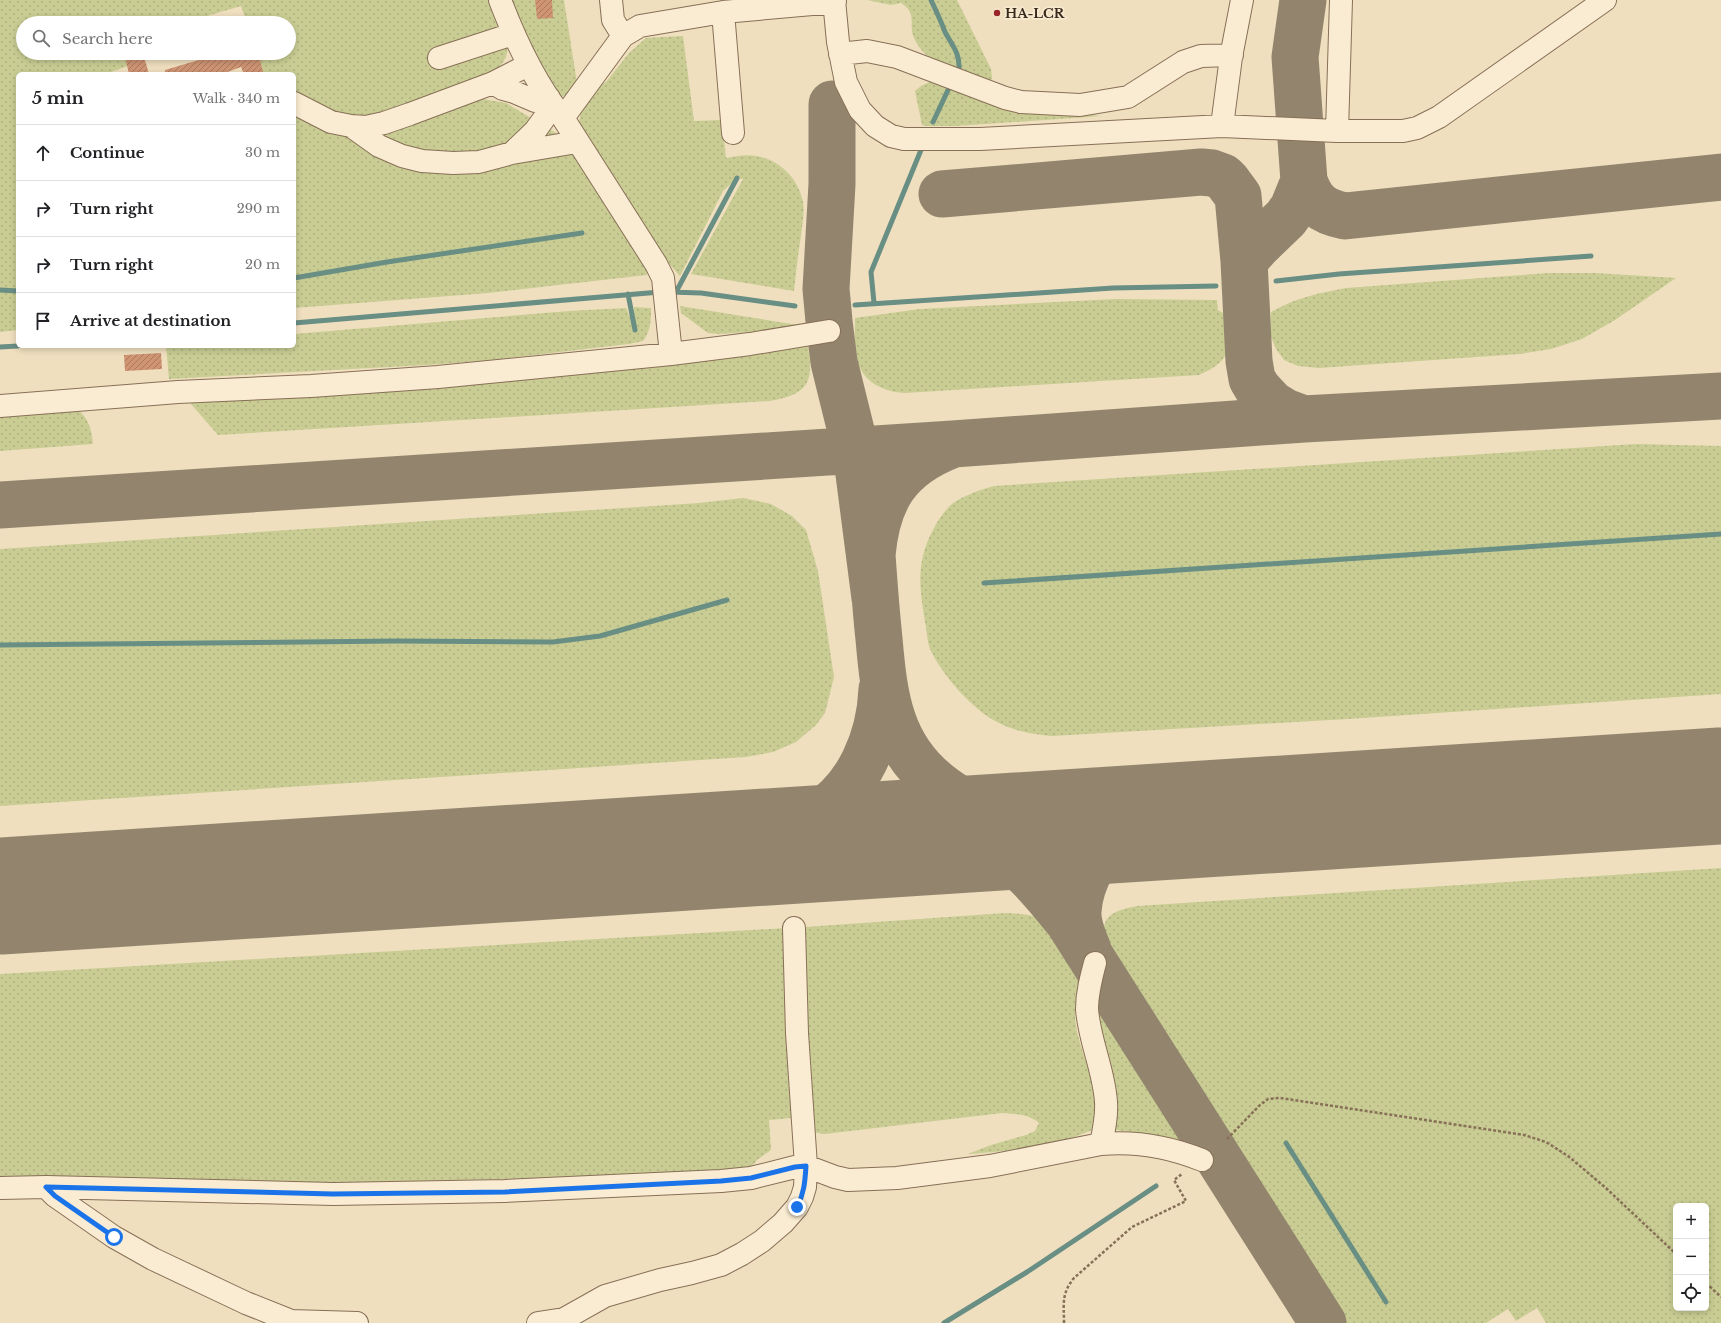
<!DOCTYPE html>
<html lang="en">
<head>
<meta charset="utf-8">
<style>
	body { margin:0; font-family:"Libre Baskerville",serif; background:#f2f2f2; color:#202124 }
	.controls { position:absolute; right:12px; bottom:12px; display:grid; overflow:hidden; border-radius:6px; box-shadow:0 2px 6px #0003 }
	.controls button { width:36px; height:36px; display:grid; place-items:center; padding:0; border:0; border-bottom:1px solid #e0e0e0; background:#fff; color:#202124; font:20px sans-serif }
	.stop { position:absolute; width:12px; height:12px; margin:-9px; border:3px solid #1a73e8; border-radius:50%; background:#fff }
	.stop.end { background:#1a73e8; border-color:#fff; box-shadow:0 1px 4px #0008 }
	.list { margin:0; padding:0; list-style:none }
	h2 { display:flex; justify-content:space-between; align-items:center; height:52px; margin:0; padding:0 16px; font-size:17px }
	h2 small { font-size:13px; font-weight:400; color:#757577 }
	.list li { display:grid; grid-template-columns:26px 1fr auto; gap:12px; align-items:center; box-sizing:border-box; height:56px; padding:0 16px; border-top:1px solid #e0e0e0 }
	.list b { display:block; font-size:15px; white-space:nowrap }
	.list em { font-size:13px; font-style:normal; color:#757577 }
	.icon { flex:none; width:22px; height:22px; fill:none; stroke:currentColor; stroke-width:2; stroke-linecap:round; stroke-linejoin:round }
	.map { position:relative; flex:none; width:1721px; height:1323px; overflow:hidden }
	.search { position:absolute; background:#fff; box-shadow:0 2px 6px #0003; left:16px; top:16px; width:280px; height:44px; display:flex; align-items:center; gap:10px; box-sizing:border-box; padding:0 14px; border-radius:22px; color:#757577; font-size:15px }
	.panel { position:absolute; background:#fff; box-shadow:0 2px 6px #0003; left:16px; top:72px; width:280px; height:276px; border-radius:6px }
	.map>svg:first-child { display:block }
	.green { fill:url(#green-dots); fill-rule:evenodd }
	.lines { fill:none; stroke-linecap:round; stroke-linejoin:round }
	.stream { stroke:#698e84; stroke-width:5 }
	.taxiway { stroke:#93846e; stroke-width:47 }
	.runway { stroke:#93846e; stroke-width:117 }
	.building { fill:url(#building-hatch) }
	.minor-casing { stroke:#886f57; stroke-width:24 }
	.path { stroke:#886f57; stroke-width:2.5; stroke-dasharray:3 2; stroke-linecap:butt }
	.minor { stroke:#faecd2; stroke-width:22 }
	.route { stroke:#1a73e8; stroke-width:5 }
	.poi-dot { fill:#99252b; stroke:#f6e9ce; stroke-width:1.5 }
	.labels { text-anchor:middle; stroke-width:3.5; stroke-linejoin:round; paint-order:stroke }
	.poi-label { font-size:13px; font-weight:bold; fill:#37281c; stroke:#f6e9ce; text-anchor:start }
</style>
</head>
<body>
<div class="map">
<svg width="1721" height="1323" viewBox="0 0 1721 1323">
	<defs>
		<pattern id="green-dots" width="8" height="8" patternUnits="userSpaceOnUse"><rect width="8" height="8" fill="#c9cd93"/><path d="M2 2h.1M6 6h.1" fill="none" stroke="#adb07e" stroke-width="1.8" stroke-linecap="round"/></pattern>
		<pattern id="building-hatch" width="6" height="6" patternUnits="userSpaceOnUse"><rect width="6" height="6" fill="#cf9573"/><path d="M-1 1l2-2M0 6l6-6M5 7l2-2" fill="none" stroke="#a97a5e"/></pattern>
	</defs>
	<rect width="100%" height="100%" fill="#efdfbf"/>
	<!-- green -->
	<path class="green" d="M0 0H492C497 13 510 39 507 53 505 63 496 70 488 77L362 123 294 98V74H264L257 53H289V23H247L241 6 207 16 201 23H23V53H165L105 74H18V330L0 332Z
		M506 0H564L577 83C571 91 569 97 557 97Z
		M867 0H957L991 69 992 78 990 86C965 75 926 66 914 38 908 23 918 14 901 3L891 5Z
		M683 36 694 121 722 120 726 158C736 156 746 154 756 156 779 159 799 179 803 202 805 213 802 225 801 236 798 254 796 272 794 291L691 274 743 179 737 178 723 191 680 276 664 258 578 130 581 109 593 91 607 81 629 53 646 38Z
		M932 81 1029 110 1102 116 956 126H926L922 125 915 91 921 86Z
		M477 98 506 103 556 133 577 153 648 270 647 275 488 293 294 308V107L343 129Z
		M1549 273H1595L1676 278 1615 320 1582 339 1551 349 1520 354 1319 368 1298 366 1284 360 1276 349 1270 334 1271 312C1295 298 1319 293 1346 288Z
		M1116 299 1217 300 1218 310 1228 316C1231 348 1232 361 1199 375L905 393C884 392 861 382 857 358 854 346 855 331 855 318L920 309Z
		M680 306 798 325 783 330 719 334 708 333 681 313Z
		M634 307 651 308C651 321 651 330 643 341L629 344 482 361 426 365 169 379 166 346H294V334L569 311 626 308 635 328Z
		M807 341C814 379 812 394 770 401L218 435 191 404 192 397Z
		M73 405C88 418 91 425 93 444L0 451V410Z
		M1636 444 1721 446V694L1348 719 1052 736C1031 734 1017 732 997 722 972 709 942 675 930 649 927 641 927 630 925 622 919 587 916 560 934 528 938 520 945 510 952 504 964 495 980 490 994 486Z
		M743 498 771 504 792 516 806 530 818 571 834 677 825 713 816 725 796 742 773 752 746 757 0 806V549L699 503Z
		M1721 868V1323H1546L1537 1308 1516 1321 1508 1309 1486 1323H1340L1105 947C1100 917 1108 912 1137 906ZM1676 1206H1706V1308H1676Z
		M1005 913C1055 914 1056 929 1081 968 1078 987 1073 1007 1076 1026 1082 1062 1105 1093 1092 1130 1061 1145 1003 1152 968 1154L991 1145 1026 1135 1035 1131 1039 1123C1028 1114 1016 1114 1002 1113L825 1134 817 1133 811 1129 805 968V927Z
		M786 928 787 1025 792 1118 769 1120 771 1150 757 1160 750 1169C603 1176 456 1182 309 1182 206 1183 103 1179 0 1177V974Z
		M1094 989 1188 1141 1110 1129Z"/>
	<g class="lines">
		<!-- stream -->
		<path class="stream" d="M931 0C936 11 941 21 945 32 952 45 960 53 959 69
			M933 122 949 88
			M294 278 387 262 582 233
			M1276 281 1339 274 1591 256
			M0 290 18 291
			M670 292 701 293 795 306
			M676 292 737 178
			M628 294 635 330
			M874 303 871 272 921 150
			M855 305 1113 288 1216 286
			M294 323 660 292
			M0 347 18 346
			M984 583 1721 534
			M0 645 397 641 553 642 600 636 727 600
			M1286 1143 1386 1302
			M944 1323 1027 1272 1156 1186"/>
		<!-- taxiway -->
		<path class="taxiway" d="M832 104V184L826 289 829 321 834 362 856 451 875 598
			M1304 181C1312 203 1321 211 1345 216L1721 177
			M942 194 1201 172 1212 173 1223 177 1227 181 1238 196 1244 261 1249 361 1252 379 1258 389 1272 404 1285 412 1304 419
			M1244 261 1257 246 1286 218 1293 208 1304 181 1295 57 1303 0
			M951 445C897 466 877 499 872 555 874 583 876 611 879 639 884 697 890 747 939 785 964 805 994 816 1021 831
			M0 505 953 444 1304 419 1721 396
			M948 835C961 837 975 838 987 844 1020 861 1045 893 1068 921L1323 1323
			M723 850C736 845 750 840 763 835 780 830 799 825 815 816 859 790 880 738 882 689
			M0 885 37 893
			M1088 950C1083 937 1077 925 1078 911 1080 880 1099 846 1126 830 1132 826 1139 825 1146 823"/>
		<!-- runway -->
		<path class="runway" d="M0 896 1721 786"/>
	</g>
	<!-- building -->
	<path class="building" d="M535 0H552L553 18 537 19Z
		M124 53H143L149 74H129Z
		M208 53H276V55L260 61 264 74H244L241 67 222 74H165V70L209 57Z
		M161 353 162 369 125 371 124 355Z"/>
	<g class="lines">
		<!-- minor casing -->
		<g class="minor-casing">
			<path id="minor" d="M500 0C516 42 535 83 563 118L656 264 663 278 671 354
				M611 0 613 20 623 36
				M834 0 838 42 846 82 860 110 875 126 891 136 904 139H980L1222 126 1337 131H1403L1417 128 1439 117 1605 0
				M723 12 733 133
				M840 54 867 51 897 57 1005 98 1021 102 1080 105 1128 97 1183 62 1201 56 1232 55
				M439 58 513 34
				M493 83 503 89 514 92 535 101H545L549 98
				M294 103 331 122 351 126 366 127 384 123 410 114 493 83 528 65
				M563 118 623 36 640 26 723 12 835 2
				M351 126 379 146 402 156 422 161 453 163 479 162 512 153 577 142
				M1222 126 1231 57 1242 0
				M1337 131 1341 0
				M512 153 535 131 553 106
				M0 406 178 392 311 386 438 377 671 354 750 344 829 331
				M1095 963C1091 978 1087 993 1087 1009 1089 1040 1104 1070 1106 1102 1107 1116 1104 1130 1101 1144
				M46 1187 55 1196 114 1237 153 1259 246 1303 291 1321 357 1323
				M0 1188 46 1187 333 1194 505 1191 721 1181 751 1178 795 1167 806 1166 835 1177 848 1180 897 1178 990 1166 1101 1144C1135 1141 1170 1147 1202 1160
				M538 1323 564 1319 605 1296 660 1280 692 1273 721 1265 742 1254 762 1241 783 1223 797 1207 802 1197 805 1187 806 1166 797 1033 794 928"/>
		</g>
		<!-- path -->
		<path class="path" d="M1227 1139 1260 1105 1268 1099 1280 1098 1524 1135 1546 1142 1568 1156 1606 1188 1676 1254
			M1706 1283 1721 1297
			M1064 1323C1064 1304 1061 1294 1074 1278L1132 1227 1186 1201 1174 1180 1182 1174"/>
		<!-- minor -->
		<use href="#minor" class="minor"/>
	</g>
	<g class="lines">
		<!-- route -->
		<path class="route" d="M114 1237 55 1196 46 1187 333 1194 505 1192 721 1181 751 1178 795 1167 806 1166C805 1182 804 1194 797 1207"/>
	</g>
	<!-- markers -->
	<circle class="poi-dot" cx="997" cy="13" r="4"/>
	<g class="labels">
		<!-- poi labels -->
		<g class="poi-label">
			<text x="1005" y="18">HA-LCR</text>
		</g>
	</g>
</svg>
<div class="controls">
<button>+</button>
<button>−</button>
<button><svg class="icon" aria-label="locate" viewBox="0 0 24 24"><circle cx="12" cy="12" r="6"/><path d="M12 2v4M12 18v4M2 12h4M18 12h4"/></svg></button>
</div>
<div class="stop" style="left:114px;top:1237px"></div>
<div class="stop end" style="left:797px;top:1207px"></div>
<div class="search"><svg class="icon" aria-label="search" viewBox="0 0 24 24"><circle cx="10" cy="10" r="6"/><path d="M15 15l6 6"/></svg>Search here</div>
<section class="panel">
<h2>5 min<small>Walk · 340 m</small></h2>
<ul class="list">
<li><svg class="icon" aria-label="ahead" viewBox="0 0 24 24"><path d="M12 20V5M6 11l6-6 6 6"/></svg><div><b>Continue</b></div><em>30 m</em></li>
<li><svg class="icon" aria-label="right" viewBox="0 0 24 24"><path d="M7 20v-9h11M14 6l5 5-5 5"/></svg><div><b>Turn right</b></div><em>290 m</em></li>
<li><svg class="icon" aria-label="right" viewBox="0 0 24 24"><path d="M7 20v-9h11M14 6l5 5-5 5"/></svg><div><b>Turn right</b></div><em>20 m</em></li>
<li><svg class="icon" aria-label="arrive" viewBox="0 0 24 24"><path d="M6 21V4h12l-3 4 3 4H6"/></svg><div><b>Arrive at destination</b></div></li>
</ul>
</section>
</div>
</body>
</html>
